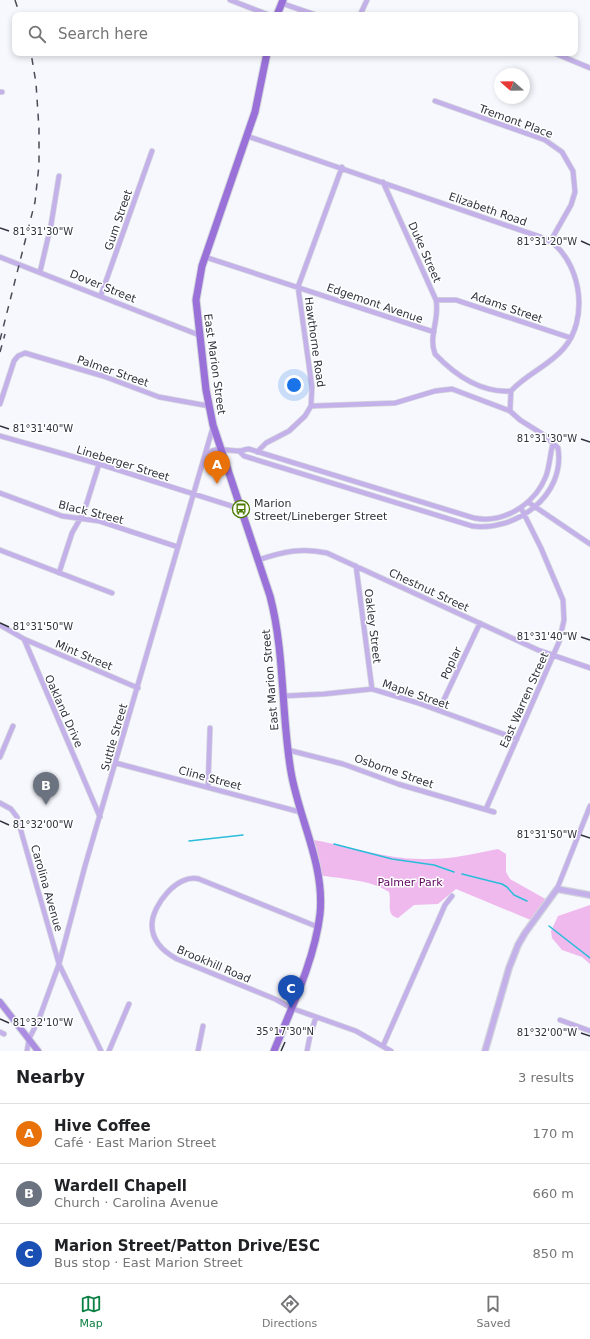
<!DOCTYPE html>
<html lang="en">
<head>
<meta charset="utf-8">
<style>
	body { margin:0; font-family:"DejaVu Sans",sans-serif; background:#f2f2f2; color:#202124 }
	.compass { position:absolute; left:494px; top:68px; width:36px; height:36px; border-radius:50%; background:#fff; box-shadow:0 2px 6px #0003; rotate:290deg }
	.you { position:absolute; left:294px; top:385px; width:14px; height:14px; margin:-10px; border:3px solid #fff; border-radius:50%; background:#1a73e8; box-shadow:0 0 0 6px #1a73e833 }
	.badge { display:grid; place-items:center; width:26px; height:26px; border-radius:50%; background:#0b8043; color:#fff; font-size:13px; font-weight:700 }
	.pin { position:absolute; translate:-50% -33px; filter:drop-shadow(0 1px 2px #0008) }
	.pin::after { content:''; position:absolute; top:21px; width:14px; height:12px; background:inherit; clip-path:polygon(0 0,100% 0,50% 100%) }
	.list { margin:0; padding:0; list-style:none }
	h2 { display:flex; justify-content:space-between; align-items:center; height:52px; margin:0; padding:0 16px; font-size:17px }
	h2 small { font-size:13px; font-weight:400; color:#757577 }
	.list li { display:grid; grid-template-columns:26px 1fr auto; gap:12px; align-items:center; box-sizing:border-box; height:60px; padding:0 16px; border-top:1px solid #e0e0e0 }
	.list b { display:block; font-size:15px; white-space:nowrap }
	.list p { margin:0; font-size:13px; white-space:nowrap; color:#757577 }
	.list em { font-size:13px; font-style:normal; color:#757577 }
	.icon { flex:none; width:22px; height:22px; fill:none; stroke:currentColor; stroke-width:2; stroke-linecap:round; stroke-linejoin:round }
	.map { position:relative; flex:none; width:590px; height:1051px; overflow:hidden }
	.search { position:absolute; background:#fff; box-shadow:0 2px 6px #0003; left:12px; right:12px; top:12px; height:44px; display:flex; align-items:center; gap:10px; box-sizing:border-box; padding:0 14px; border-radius:8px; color:#757577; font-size:15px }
	.sheet { height:232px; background:#fff }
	nav { display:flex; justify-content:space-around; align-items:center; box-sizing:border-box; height:56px; border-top:1px solid #e0e0e0; background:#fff; font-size:11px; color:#757577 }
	nav a { display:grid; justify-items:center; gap:2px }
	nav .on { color:#0b8043 }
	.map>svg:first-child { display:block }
	.green { fill:#efb9ed }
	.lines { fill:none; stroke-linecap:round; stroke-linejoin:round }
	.stream { stroke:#29bdda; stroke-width:1.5 }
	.minor-casing { stroke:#d2d5db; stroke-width:6 }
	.tertiary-casing { stroke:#d2d5db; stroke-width:8 }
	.secondary-casing { stroke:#d2d5db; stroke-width:8 }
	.primary-casing { stroke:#d2d5db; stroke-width:9 }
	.minor { stroke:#c4b1ea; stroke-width:4.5 }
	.tertiary { stroke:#c4b1ea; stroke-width:5.5 }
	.secondary { stroke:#ab8de1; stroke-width:6 }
	.primary { stroke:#9971d9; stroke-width:7 }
	.rail { stroke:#4a4c57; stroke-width:1.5; stroke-dasharray:7 7; stroke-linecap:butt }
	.ticks { fill:none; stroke:#30333e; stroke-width:1.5 }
	.labels { text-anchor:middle; stroke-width:3; stroke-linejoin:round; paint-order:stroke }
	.street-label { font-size:11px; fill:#30333e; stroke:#fff }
	.poi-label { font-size:11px; fill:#30333e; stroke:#fff; text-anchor:start }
	.park-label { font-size:11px; fill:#5e045f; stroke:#fff }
	.ticks-label { font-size:10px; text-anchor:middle; fill:#30333e; stroke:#fff; stroke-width:3; stroke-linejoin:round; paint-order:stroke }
</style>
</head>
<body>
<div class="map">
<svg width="590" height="1051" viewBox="0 0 590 1051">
	<rect width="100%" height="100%" fill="#f6f8fe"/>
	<!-- green -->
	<path class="green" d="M308 839C346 845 384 859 422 859 448 860 473 854 498 849L506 854V872L510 879 549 901 533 921 456 889 438 904 414 905 398 918C385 916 392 902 389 892 370 879 340 879 318 875Z
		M590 905V964L582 957 562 950 552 938 551 931 558 916Z"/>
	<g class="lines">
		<!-- stream -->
		<path class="stream" d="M189 841 243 835
			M334 844 392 859 434 865 454 872
			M462 874 502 884 507 887 514 895 527 901
			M549 926 590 958"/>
		<!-- minor casing -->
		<g class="minor-casing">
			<path id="minor" d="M230 0 269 15
				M281 3 316 15
				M360 15 367 0
				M554 53 590 68
				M0 92H2
				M435 101 545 140 562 152 573 171 575 192 571 205 550 242
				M247 136 520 230C531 234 545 237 554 244 582 268 588 320 564 348 549 366 526 374 511 391L510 411
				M383 182 436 300C440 319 428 336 435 354 455 375 481 393 511 391
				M0 257 199 335
				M205 257 434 332
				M40 272 51 225 59 176
				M101 295 152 151
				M436 300H456L571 338
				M0 404 14 361 18 356 25 353 103 376 159 397 209 406
				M0 436 99 464 241 509
				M239 451 244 456 472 526C515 532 566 496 558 448L544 435 520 420 510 411 452 389 435 391 395 403 311 406
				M257 452 266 443 289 431 305 416 311 406 312 387 298 287 342 167
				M205 457C213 445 227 451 239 451 242 451 245 449 249 449L474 518C504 524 535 504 546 476 550 465 550 454 553 443
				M0 493 62 516 99 521 178 547
				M528 502 590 544
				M0 550 112 593
				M258 560C282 552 302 547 327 553L538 650 590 668
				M356 566 372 689
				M59 573 72 533 84 512 99 464
				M0 625 24 639 100 817
				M24 639 138 688
				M283 696 324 694 372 689 418 703 517 739
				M439 710 480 623
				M288 750 343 764 398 784 494 812
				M0 757 13 726
				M116 763 300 812
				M208 787 210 728
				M0 803 11 809 17 817 59 964 101 1051
				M486 809 559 642 564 620 563 600 541 548 521 508
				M557 889 590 806
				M318 927 199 879C178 873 152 905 152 925 152 941 164 952 177 959L275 999 291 1008 356 1031 391 1051
				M560 1020 590 1031
				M0 1032 4 1034
				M383 1046 445 905 452 896
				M27 1051 29 1039 39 1019 59 964 85 866 213 427
				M109 1051 129 1004
				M198 1051 203 1026
				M307 1051 310 1036 316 1017"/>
		</g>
		<!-- tertiary casing -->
		<g class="tertiary-casing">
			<path id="tertiary" d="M485 1051 509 968 518 945 525 933 557 889 590 895"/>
		</g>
		<!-- secondary casing -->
		<g class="secondary-casing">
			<path id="secondary" d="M0 1002 38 1051"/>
		</g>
		<!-- primary casing -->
		<g class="primary-casing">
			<path id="primary" d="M277 15 283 0
				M267 53 255 112 202 266 196 300 206 390 213 425 270 596C285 653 281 714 291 772 299 819 325 865 320 914 315 959 291 1009 274 1051"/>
		</g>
		<!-- minor -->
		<use href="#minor" class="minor"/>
		<!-- tertiary -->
		<use href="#tertiary" class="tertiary"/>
		<!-- secondary -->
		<use href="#secondary" class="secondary"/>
		<!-- primary -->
		<use href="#primary" class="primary"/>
		<!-- rail -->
		<path class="rail" d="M15 0 20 15
			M0 340 35 202 39 165V129L36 83 31 53
			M0 352 5 334"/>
	</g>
	<!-- ticks -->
	<path class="ticks" d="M0 228 9 231M581 241 590 245M0 426 9 429M581 439 590 442M0 623 9 627M581 637 590 640M0 821 9 825M581 835 590 838M0 1019 9 1023M581 1033 590 1036M281 1051 285 1042"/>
	<!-- icons -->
	<defs>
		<g id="bus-ring" transform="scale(0.9)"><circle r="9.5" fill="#fff" stroke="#4c7b01" stroke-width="1.5"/><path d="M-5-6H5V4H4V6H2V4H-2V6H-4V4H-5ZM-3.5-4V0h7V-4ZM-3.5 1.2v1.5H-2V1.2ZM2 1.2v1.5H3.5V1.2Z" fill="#4c7b01"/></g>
	</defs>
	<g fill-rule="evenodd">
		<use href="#bus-ring" x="241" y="509"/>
	</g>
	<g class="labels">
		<!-- street labels -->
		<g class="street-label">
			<text transform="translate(516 121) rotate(20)" y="4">Tremont Place</text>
			<text transform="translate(488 209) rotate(19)" y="4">Elizabeth Road</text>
			<text transform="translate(118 220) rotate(-71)" y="4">Gum Street</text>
			<text transform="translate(425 252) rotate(66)" y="4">Duke Street</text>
			<text transform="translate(103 286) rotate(22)" y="4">Dover Street</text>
			<text transform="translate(375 303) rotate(19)" y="4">Edgemont Avenue</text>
			<text transform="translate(507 307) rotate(19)" y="4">Adams Street</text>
			<text transform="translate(315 342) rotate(82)" y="4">Hawthorne Road</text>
			<text transform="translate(215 364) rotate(82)" y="4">East Marion Street</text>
			<text transform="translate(113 371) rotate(19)" y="4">Palmer Street</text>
			<text transform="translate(123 463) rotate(17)" y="4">Lineberger Street</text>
			<text transform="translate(91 512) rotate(14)" y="4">Black Street</text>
			<text transform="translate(429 590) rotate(25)" y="4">Chestnut Street</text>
			<text transform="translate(373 626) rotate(83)" y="4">Oakley Street</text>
			<text transform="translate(84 655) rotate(23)" y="4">Mint Street</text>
			<text transform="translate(451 663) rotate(-65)" y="4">Poplar</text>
			<text transform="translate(270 680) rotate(-95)" y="4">East Marion Street</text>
			<text transform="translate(416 694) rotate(19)" y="4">Maple Street</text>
			<text transform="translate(524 700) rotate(-66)" y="4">East Warren Street</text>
			<text transform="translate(64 711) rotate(66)" y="4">Oakland Drive</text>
			<text transform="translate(114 737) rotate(-74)" y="4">Suttle Street</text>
			<text transform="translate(394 771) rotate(19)" y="4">Osborne Street</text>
			<text transform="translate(210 778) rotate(15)" y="4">Cline Street</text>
			<text transform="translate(47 888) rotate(74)" y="4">Carolina Avenue</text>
			<text transform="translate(214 964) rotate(23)" y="4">Brookhill Road</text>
		</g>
		<!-- poi labels -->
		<g class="poi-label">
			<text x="254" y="507">Marion<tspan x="254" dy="13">Street/Lineberger Street</tspan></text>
		</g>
		<!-- park labels -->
		<g class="park-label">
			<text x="410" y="886">Palmer Park</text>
		</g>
	</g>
	<g class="ticks-label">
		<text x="43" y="235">81°31'30"W</text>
		<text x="547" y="245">81°31'20"W</text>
		<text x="43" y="432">81°31'40"W</text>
		<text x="547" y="442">81°31'30"W</text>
		<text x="43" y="630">81°31'50"W</text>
		<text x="547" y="640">81°31'40"W</text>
		<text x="43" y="828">81°32'00"W</text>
		<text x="547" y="838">81°31'50"W</text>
		<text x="43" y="1026">81°32'10"W</text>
		<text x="285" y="1035">35°17'30"N</text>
		<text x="547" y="1036">81°32'00"W</text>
	</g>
</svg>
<svg class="compass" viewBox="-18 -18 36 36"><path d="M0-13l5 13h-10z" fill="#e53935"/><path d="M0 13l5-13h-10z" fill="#757577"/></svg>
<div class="you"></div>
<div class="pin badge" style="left:217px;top:484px;background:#e8710a">A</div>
<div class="pin badge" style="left:46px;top:805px;background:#6b7280">B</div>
<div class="pin badge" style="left:291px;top:1008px;background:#1a4fb4">C</div>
<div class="search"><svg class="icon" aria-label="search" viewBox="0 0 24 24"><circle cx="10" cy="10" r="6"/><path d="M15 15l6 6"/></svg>Search here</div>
</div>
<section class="sheet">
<h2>Nearby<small>3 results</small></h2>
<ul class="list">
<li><span class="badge" style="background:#e8710a">A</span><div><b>Hive Coffee</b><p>Café · East Marion Street</p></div><em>170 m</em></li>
<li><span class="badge" style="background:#6b7280">B</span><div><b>Wardell Chapell</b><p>Church · Carolina Avenue</p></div><em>660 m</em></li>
<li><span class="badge" style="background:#1a4fb4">C</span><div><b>Marion Street/Patton Drive/ESC</b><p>Bus stop · East Marion Street</p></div><em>850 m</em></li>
</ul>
</section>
<nav>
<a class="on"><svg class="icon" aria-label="map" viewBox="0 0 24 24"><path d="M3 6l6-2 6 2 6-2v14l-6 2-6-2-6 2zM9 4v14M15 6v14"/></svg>Map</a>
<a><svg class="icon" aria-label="directions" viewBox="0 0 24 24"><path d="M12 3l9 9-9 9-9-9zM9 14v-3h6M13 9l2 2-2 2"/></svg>Directions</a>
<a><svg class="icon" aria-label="saved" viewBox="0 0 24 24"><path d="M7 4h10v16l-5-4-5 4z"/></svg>Saved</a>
</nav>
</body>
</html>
